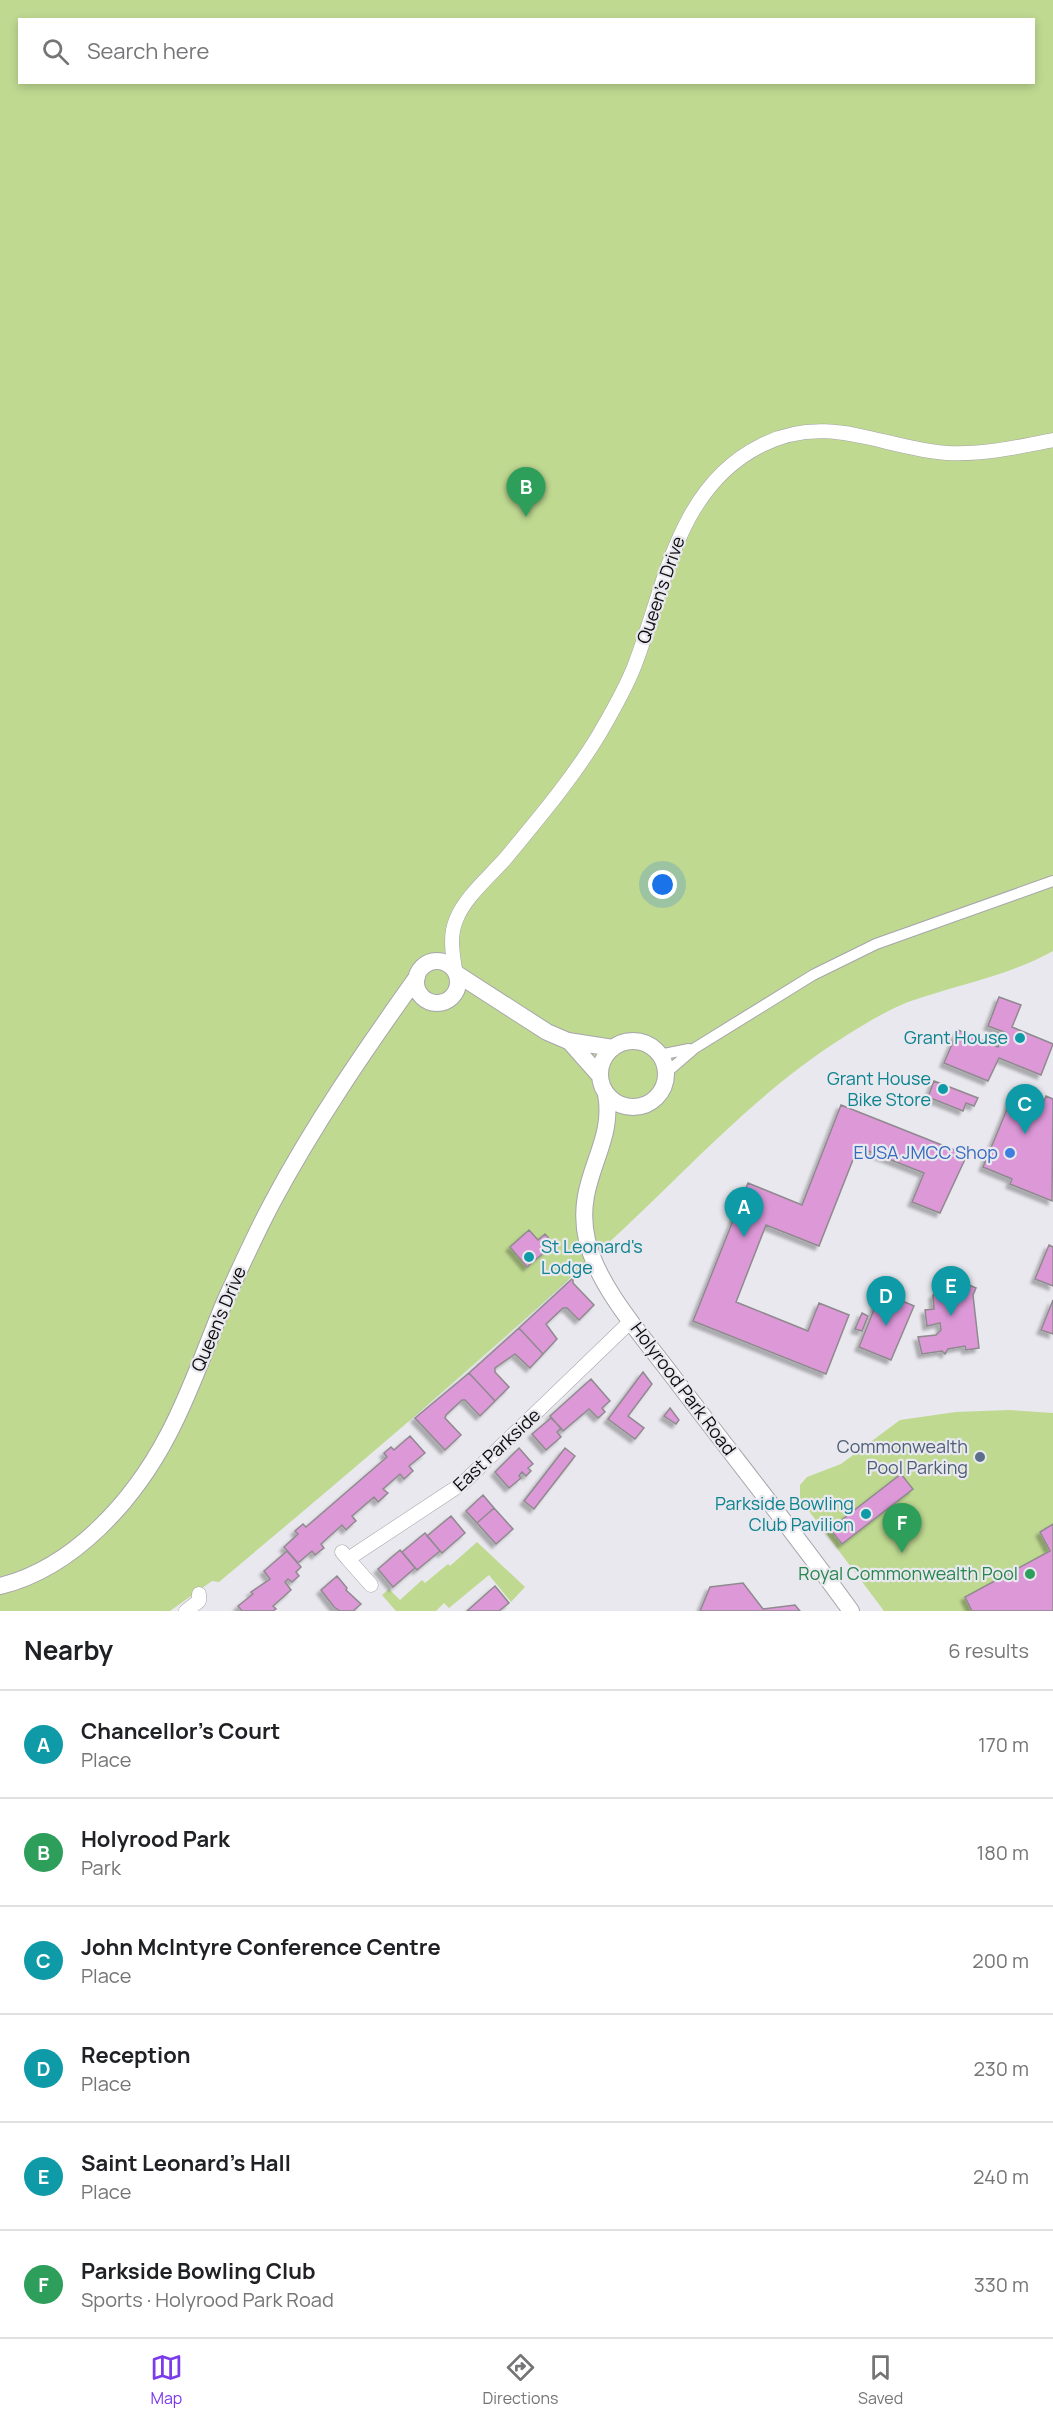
<!DOCTYPE html>
<html lang="en">
<head>
<meta charset="utf-8">
<style>
	body { margin:0; font-family:Manrope,sans-serif; background:#f2f2f2; color:#202124 }
	.you { position:absolute; left:663px; top:885px; width:21px; height:21px; margin:-15px; border:4px solid #fff; border-radius:50%; background:#1a73e8; box-shadow:0 0 0 9px #1a73e833 }
	.badge { display:grid; place-items:center; width:39px; height:39px; border-radius:50%; background:#7c3aed; color:#fff; font-size:20px; font-weight:700 }
	.pin { position:absolute; translate:-50% -50px; filter:drop-shadow(0 2px 3px #0008) }
	.pin::after { content:''; position:absolute; top:32px; width:21px; height:18px; background:inherit; clip-path:polygon(0 0,100% 0,50% 100%) }
	.list { margin:0; padding:0; list-style:none }
	h2 { display:flex; justify-content:space-between; align-items:center; height:78px; margin:0; padding:0 24px; font-size:26px }
	h2 small { font-size:20px; font-weight:400; color:#757577 }
	.list li { display:grid; grid-template-columns:39px 1fr auto; gap:18px; align-items:center; box-sizing:border-box; height:108px; padding:0 24px; border-top:2px solid #e0e0e0 }
	.list b { display:block; font-size:22px; white-space:nowrap }
	.list p { margin:0; font-size:20px; white-space:nowrap; color:#757577 }
	.list em { font-size:20px; font-style:normal; color:#757577 }
	.icon { flex:none; width:33px; height:33px; fill:none; stroke:currentColor; stroke-width:2; stroke-linecap:round; stroke-linejoin:round }
	.map { position:relative; flex:none; width:1053px; height:1611px; overflow:hidden }
	.search { position:absolute; background:#fff; box-shadow:0 3px 9px #0003; left:18px; right:18px; top:18px; height:66px; display:flex; align-items:center; gap:15px; box-sizing:border-box; padding:0 21px; border-radius:0px; color:#757577; font-size:22px }
	.sheet { height:726px; background:#fff }
	nav { display:flex; justify-content:space-around; align-items:center; box-sizing:border-box; height:84px; border-top:2px solid #e0e0e0; background:#fff; font-size:16px; color:#757577 }
	nav a { display:grid; justify-items:center; gap:3px }
	nav .on { color:#7c3aed }
	.map>svg:first-child { display:block }
	.green { fill:#bfd991; fill-rule:evenodd }
	.building { fill:#dd98d8; stroke:#8f8a8e; stroke-width:1.5; filter:url(#shadow) }
	.lines { fill:none; stroke-linecap:round; stroke-linejoin:round }
	.pedestrian-casing { stroke:#a5a5ab; stroke-width:12 }
	.minor-casing { stroke:#a5a5ab; stroke-width:15 }
	.tertiary-casing { stroke:#a5a5ab; stroke-width:18 }
	.pedestrian { stroke:#fff; stroke-width:10 }
	.minor { stroke:#fff; stroke-width:14 }
	.tertiary { stroke:#fff; stroke-width:16 }
	.culture-dot { fill:#0f9aa8; stroke:#e8e8ee; stroke-width:2 }
	.shop-dot { fill:#3f7fe0; stroke:#e8e8ee; stroke-width:2 }
	.service-dot { fill:#5c6f8a; stroke:#e8e8ee; stroke-width:2 }
	.leisure-dot { fill:#2e9e5b; stroke:#e8e8ee; stroke-width:2 }
	.labels { text-anchor:middle; stroke-width:4.5; stroke-linejoin:round; paint-order:stroke }
	.street-label { font-size:18px; fill:#0c0c0e; stroke:#e8e8ee }
	.culture-label { font-size:18px; fill:#0d838f; stroke:#e8e8ee; text-anchor:end }
	.shop-label { font-size:18px; fill:#366cbe; stroke:#e8e8ee; text-anchor:end }
	.service-label { font-size:18px; fill:#4e5e75; stroke:#e8e8ee; text-anchor:end }
	.leisure-label { font-size:18px; fill:#27864d; stroke:#e8e8ee; text-anchor:end }
</style>
</head>
<body>
<div class="map">
<svg width="1053" height="1611" viewBox="0 0 1053 1611">
	<defs>
		<filter id="shadow"><feDropShadow dx="-4" dy="4" stdDeviation="1.5" flood-color="#0004"/></filter>
	</defs>
	<rect width="100%" height="100%" fill="#e8e8ee"/>
	<!-- green -->
	<path class="green" d="M0 0H1053V951C1008 976 956 985 908 1002 888 1010 866 1023 847 1035 755 1092 683 1175 604 1247 479 1363 349 1473 219 1582L212 1581 170 1611H0ZM20 20H1034V82H20Z
		M1009 1410 1053 1413V1611H884L800 1499V1485L807 1477 841 1464 900 1420 956 1412Z
		M477 1542 525 1587 511 1602 489 1575 449 1608 444 1603 436 1611H396L382 1595 389 1589 400 1600 422 1580 425 1583 448 1564 450 1566Z"/>
	<!-- building -->
	<path class="building" d="M999 997 1021 1005 1012 1027 1053 1044 1041 1075 999 1058 988 1081 944 1063 958 1030 998 1047 1004 1032 988 1026Z
		M934 1081 978 1098 974 1106 966 1103 963 1111 928 1097Z
		M1015 1090 1044 1101 1046 1096 1053 1099 1052 1201 1010 1184 1012 1179 983 1167Z
		M841 1105 967 1155 940 1213 912 1202 924 1173 858 1147 819 1246 766 1225 736 1302 808 1331 819 1303 849 1315 826 1374 693 1321 748 1183 802 1205Z
		M529 1230 538 1240 545 1234 554 1244 527 1267 510 1247Z
		M1049 1245 1053 1247V1286L1035 1279Z
		M573 1278V1283L594 1305 579 1320 567 1308H563L546 1324 557 1339 543 1354 519 1328Z
		M969 1285 976 1288 973 1295 979 1348 966 1350 965 1346 948 1349 945 1354 942 1351 922 1354 918 1337 936 1335 941 1330 940 1323 927 1326 925 1310 934 1309 933 1295 942 1290 946 1295 966 1291Z
		M881 1292 914 1306 891 1360 859 1347Z
		M1053 1300V1334L1041 1330Z
		M862 1313 868 1316 862 1331 855 1329Z
		M519 1328 543 1354 530 1368 515 1354 495 1368V1372L509 1387 495 1401 469 1373Z
		M643 1372 652 1384 628 1416 644 1428 635 1439 608 1419Z
		M469 1373 495 1401 480 1416 465 1400H462L446 1415 445 1418 461 1435 445 1450 415 1418Z
		M591 1379 610 1401 602 1408 605 1412 598 1418 589 1409 563 1431 550 1416Z
		M670 1408 679 1420 676 1424 664 1416Z
		M551 1418 561 1428 557 1432 561 1437 546 1450 532 1434Z
		M410 1436 425 1453 409 1466 413 1471 404 1479 400 1474 383 1489 388 1493 378 1502 374 1497 352 1516 356 1521 351 1525 346 1530 342 1525 321 1544 324 1548 320 1551 315 1555 312 1551 298 1563 284 1547 298 1534 295 1531 303 1524 306 1527 387 1457 384 1453 391 1447 394 1450Z
		M519 1448 533 1464 528 1468 531 1471 526 1476 522 1472 519 1476 521 1478 509 1488 495 1472Z
		M565 1448 575 1456 534 1509 524 1501Z
		M901 1474 913 1489 842 1544 830 1529Z
		M483 1495 494 1508 477 1523 466 1511Z
		M494 1508 513 1529 496 1544 477 1523Z
		M451 1516 465 1533 442 1553 427 1536Z
		M1053 1524V1611H972L965 1597 1050 1551 1040 1532Z
		M425 1533 440 1551 417 1570 402 1552Z
		M400 1550 415 1568 393 1587 378 1569Z
		M287 1551 301 1567 296 1572 299 1576 292 1582 288 1579 285 1582 291 1590 273 1606 276 1609 273 1611H242L238 1606 253 1594 251 1592 270 1579 264 1571Z
		M337 1576 347 1588 346 1590 361 1604 353 1611H340L334 1607 321 1590Z
		M743 1583 763 1609 795 1605 800 1611H700L710 1587Z
		M495 1586 509 1603 499 1611H467Z"/>
	<g class="lines">
		<!-- pedestrian casing -->
		<g class="pedestrian-casing">
			<path id="pedestrian" d="M659 1055 689 1049
				M666 1073 695 1048 813 975 876 944 1053 881"/>
		</g>
		<!-- minor casing -->
		<g class="minor-casing">
			<path id="minor" d="M455 970C453 954 449 937 456 920 465 897 489 877 505 859 538 819 573 778 600 733 612 712 625 690 634 667 665 588 676 487 762 445 828 412 881 448 947 453 983 455 1019 447 1053 440
				M342 1552 348 1559 463 1483 631 1321
				M348 1559 371 1585
				M186 1611 199 1601V1594"/>
		</g>
		<!-- tertiary casing -->
		<g class="tertiary-casing">
			<path id="tertiary" d="M416 982a21 21 0 1 1 42 0a21 21 0 1 1-42 0Z
				M457 974 547 1032 568 1041 613 1048
				M569 1041 600 1076
				M600 1074a33 33 0 1 1 66 0a33 33 0 1 1-66 0Z
				M606 1094C616 1147 573 1179 587 1240 598 1288 645 1339 674 1378 733 1456 794 1532 851 1611
				M0 1586C74 1568 134 1500 168 1435 191 1392 206 1346 225 1301 240 1268 255 1235 272 1203 314 1124 365 1050 417 977"/>
		</g>
		<!-- pedestrian -->
		<use href="#pedestrian" class="pedestrian"/>
		<!-- minor -->
		<use href="#minor" class="minor"/>
		<!-- tertiary -->
		<use href="#tertiary" class="tertiary"/>
	</g>
	<!-- markers -->
	<g class="culture-dot">
		<circle cx="1020" cy="1038" r="6"/>
		<circle cx="943" cy="1089" r="6"/>
		<circle cx="529" cy="1257" r="6"/>
		<circle cx="866" cy="1514" r="6"/>
	</g>
	<circle class="shop-dot" cx="1010" cy="1153" r="6"/>
	<circle class="service-dot" cx="980" cy="1457" r="6"/>
	<circle class="leisure-dot" cx="1030" cy="1574" r="6"/>
	<g class="labels">
		<!-- street labels -->
		<g class="street-label">
			<text transform="translate(661 590) rotate(-71)" y="6">Queen's Drive</text>
			<text transform="translate(219 1319) rotate(-67)" y="6">Queen's Drive</text>
			<text transform="translate(683 1389) rotate(53)" y="6">Holyrood Park Road</text>
			<text transform="translate(497 1450) rotate(-43)" y="6">East Parkside</text>
		</g>
		<!-- culture labels -->
		<g class="culture-label">
			<text x="1008" y="1044">Grant House</text>
			<text x="931" y="1085">Grant House<tspan x="931" dy="21">Bike Store</tspan></text>
			<text x="541" y="1253" text-anchor="start">St Leonard's<tspan x="541" dy="21">Lodge</tspan></text>
			<text x="854" y="1510">Parkside Bowling<tspan x="854" dy="21">Club Pavilion</tspan></text>
		</g>
		<!-- shop labels -->
		<g class="shop-label">
			<text x="998" y="1159">EUSA JMCC Shop</text>
		</g>
		<!-- service labels -->
		<g class="service-label">
			<text x="968" y="1453">Commonwealth<tspan x="968" dy="21">Pool Parking</tspan></text>
		</g>
		<!-- leisure labels -->
		<g class="leisure-label">
			<text x="1018" y="1580">Royal Commonwealth Pool</text>
		</g>
	</g>
</svg>
<div class="you"></div>
<div class="pin badge" style="left:744px;top:1237px;background:#0f9aa8">A</div>
<div class="pin badge" style="left:526px;top:517px;background:#2e9e5b">B</div>
<div class="pin badge" style="left:1025px;top:1134px;background:#0f9aa8">C</div>
<div class="pin badge" style="left:886px;top:1326px;background:#0f9aa8">D</div>
<div class="pin badge" style="left:951px;top:1316px;background:#0f9aa8">E</div>
<div class="pin badge" style="left:902px;top:1553px;background:#2e9e5b">F</div>
<div class="search"><svg class="icon" aria-label="search" viewBox="0 0 24 24"><circle cx="10" cy="10" r="6"/><path d="M15 15l6 6"/></svg>Search here</div>
</div>
<section class="sheet">
<h2>Nearby<small>6 results</small></h2>
<ul class="list">
<li><span class="badge" style="background:#0f9aa8">A</span><div><b>Chancellor's Court</b><p>Place</p></div><em>170 m</em></li>
<li><span class="badge" style="background:#2e9e5b">B</span><div><b>Holyrood Park</b><p>Park</p></div><em>180 m</em></li>
<li><span class="badge" style="background:#0f9aa8">C</span><div><b>John McIntyre Conference Centre</b><p>Place</p></div><em>200 m</em></li>
<li><span class="badge" style="background:#0f9aa8">D</span><div><b>Reception</b><p>Place</p></div><em>230 m</em></li>
<li><span class="badge" style="background:#0f9aa8">E</span><div><b>Saint Leonard's Hall</b><p>Place</p></div><em>240 m</em></li>
<li><span class="badge" style="background:#2e9e5b">F</span><div><b>Parkside Bowling Club</b><p>Sports · Holyrood Park Road</p></div><em>330 m</em></li>
</ul>
</section>
<nav>
<a class="on"><svg class="icon" aria-label="map" viewBox="0 0 24 24"><path d="M3 6l6-2 6 2 6-2v14l-6 2-6-2-6 2zM9 4v14M15 6v14"/></svg>Map</a>
<a><svg class="icon" aria-label="directions" viewBox="0 0 24 24"><path d="M12 3l9 9-9 9-9-9zM9 14v-3h6M13 9l2 2-2 2"/></svg>Directions</a>
<a><svg class="icon" aria-label="saved" viewBox="0 0 24 24"><path d="M7 4h10v16l-5-4-5 4z"/></svg>Saved</a>
</nav>
</body>
</html>
